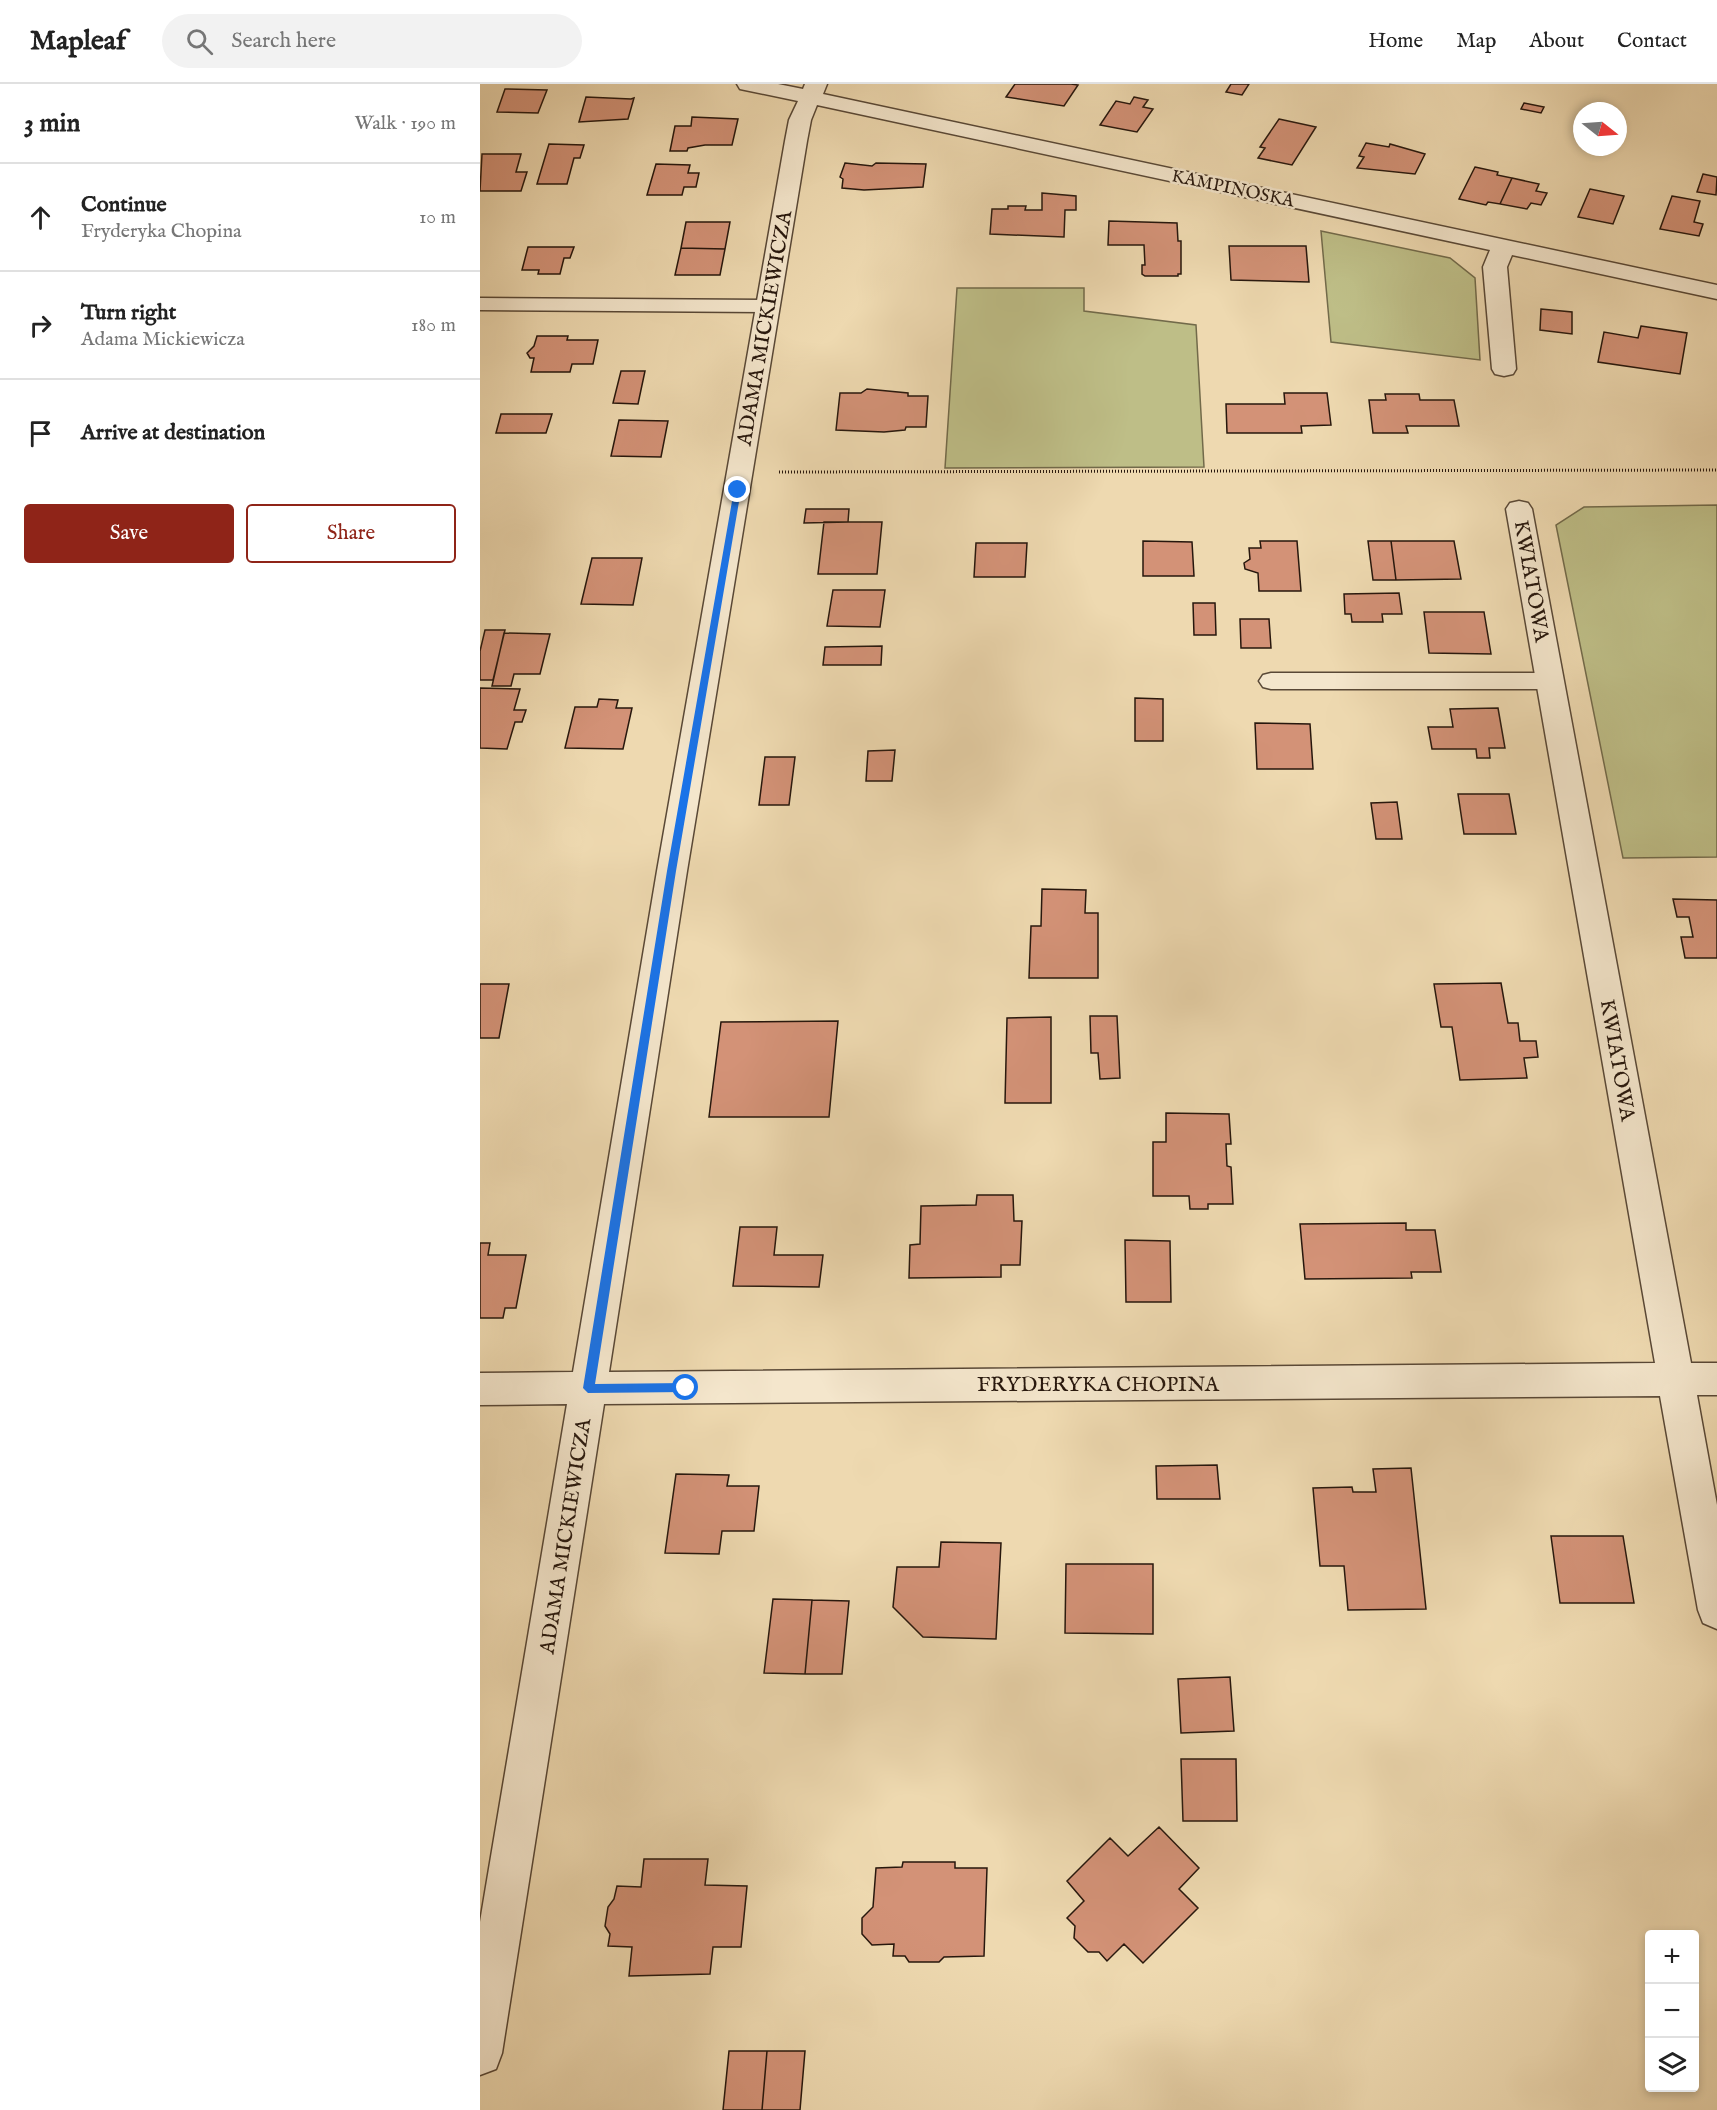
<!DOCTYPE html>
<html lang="en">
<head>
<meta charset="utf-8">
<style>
	body { margin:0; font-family:"IM FELL English",serif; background:#f2f2f2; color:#222 }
	.controls { position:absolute; right:18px; bottom:18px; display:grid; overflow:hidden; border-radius:6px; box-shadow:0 3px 9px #0003 }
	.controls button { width:54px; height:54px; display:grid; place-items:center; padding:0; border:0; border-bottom:2px solid #e0e0e0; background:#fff; color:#222; font:30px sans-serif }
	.compass { position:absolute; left:1093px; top:18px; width:54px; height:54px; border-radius:50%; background:#fff; box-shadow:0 3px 9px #0003; rotate:107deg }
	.stop { position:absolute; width:18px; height:18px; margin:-14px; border:4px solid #1a73e8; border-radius:50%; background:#fff }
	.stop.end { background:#1a73e8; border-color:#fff; box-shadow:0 2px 6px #0008 }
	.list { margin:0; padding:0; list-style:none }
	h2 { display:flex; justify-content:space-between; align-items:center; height:78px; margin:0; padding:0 24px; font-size:26px }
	h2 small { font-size:20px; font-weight:400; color:#767676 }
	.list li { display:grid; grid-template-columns:39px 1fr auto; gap:18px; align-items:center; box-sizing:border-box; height:108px; padding:0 24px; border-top:2px solid #e0e0e0 }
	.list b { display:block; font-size:22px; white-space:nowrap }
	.list p { margin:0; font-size:20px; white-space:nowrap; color:#767676 }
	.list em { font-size:20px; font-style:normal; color:#767676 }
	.actions { display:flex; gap:12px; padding:18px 24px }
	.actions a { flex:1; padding:14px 0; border:2px solid #8f2418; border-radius:6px; text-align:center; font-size:21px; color:#8f2418 }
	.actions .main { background:#8f2418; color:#fff }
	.icon { flex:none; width:33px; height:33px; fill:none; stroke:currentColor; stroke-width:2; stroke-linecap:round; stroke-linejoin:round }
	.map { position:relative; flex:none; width:1237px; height:2026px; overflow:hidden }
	header { display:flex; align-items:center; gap:36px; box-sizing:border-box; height:84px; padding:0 30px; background:#fff; border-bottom:2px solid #e0e0e0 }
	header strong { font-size:28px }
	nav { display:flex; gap:33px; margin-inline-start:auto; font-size:21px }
	.search { width:420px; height:54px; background:#f2f2f2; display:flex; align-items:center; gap:15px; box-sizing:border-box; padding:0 21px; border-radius:33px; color:#767676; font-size:22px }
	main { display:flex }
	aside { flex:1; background:#fff }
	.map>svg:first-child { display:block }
	.green { fill:#bebe87; stroke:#726a4a; stroke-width:1.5 }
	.building { fill:#d39277; stroke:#27170d; stroke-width:1.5 }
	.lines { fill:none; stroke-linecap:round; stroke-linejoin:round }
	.service-casing { stroke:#594836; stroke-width:3 }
	.minor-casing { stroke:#594836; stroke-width:3 }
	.path { stroke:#27170d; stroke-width:3; stroke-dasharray:1 2; stroke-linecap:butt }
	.service { fill:#f4e6cc; fill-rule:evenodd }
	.minor { fill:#f4e6cc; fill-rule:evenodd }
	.route { fill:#1a73e8 }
	.labels { text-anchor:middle; stroke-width:5; stroke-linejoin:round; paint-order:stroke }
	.far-street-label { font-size:18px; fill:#27170d; stroke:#f4e6cc }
	.street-label { font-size:21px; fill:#27170d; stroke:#f4e6cc }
</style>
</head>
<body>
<header>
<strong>Mapleaf</strong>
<div class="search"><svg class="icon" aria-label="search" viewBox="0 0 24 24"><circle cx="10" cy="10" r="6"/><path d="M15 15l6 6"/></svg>Search here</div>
<nav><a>Home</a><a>Map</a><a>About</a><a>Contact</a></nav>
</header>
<main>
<aside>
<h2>3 min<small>Walk · 190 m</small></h2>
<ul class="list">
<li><svg class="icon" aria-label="ahead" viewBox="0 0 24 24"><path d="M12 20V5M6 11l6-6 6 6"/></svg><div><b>Continue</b><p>Fryderyka Chopina</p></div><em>10 m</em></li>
<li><svg class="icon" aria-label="right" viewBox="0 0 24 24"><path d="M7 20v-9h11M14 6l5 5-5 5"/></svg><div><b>Turn right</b><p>Adama Mickiewicza</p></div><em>180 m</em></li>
<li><svg class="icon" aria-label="arrive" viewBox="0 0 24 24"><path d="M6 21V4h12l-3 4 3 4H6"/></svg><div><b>Arrive at destination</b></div></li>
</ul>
<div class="actions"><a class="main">Save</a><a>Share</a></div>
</aside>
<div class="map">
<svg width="1237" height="2026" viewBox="0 0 1237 2026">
	<rect width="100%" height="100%" fill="#eed9b0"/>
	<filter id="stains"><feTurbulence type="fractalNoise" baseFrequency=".00333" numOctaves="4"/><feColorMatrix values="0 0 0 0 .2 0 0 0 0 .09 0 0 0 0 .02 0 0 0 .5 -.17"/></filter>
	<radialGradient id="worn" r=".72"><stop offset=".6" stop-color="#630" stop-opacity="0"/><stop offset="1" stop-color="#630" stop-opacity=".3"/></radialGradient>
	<!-- green -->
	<path class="green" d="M841 147 970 174 995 194 1000 276 851 258Z
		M477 204H604V227L716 241 724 383 465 384Z
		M1237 421V773L1143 774 1076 441 1104 423Z"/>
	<!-- building -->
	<path class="building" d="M535 0H591L598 1 584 22 526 13Z
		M751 0H769L762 11 746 8Z
		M25 5 67 6 58 29 17 28Z
		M106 13 151 15 154 14 148 35 99 38Z
		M654 13 668 16 663 23 673 25 657 48 620 41 636 17 650 20Z
		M1044 19 1064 23 1061 29 1041 25Z
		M212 33 258 35 252 61H225L208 64 207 67H190L195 42H211Z
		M799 35 836 43 812 81 778 74 785 64 780 63Z
		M886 59 909 63 910 60 945 70 935 90 877 84 884 73 879 72Z
		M69 60 104 61 100 74H94L87 100H57Z
		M2 70H41L36 88H47L41 107H0Z
		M365 79 392 82 396 79 446 80 443 103 384 106 362 104 363 95 360 93Z
		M176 80 210 81 208 89H219L216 103H204L202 111H167Z
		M995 83 1018 88 1017 91 1032 94 1020 120 1008 118 1006 121 979 115Z
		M1223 90 1237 93 1236 111 1217 108Z
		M1032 94 1059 100 1056 107 1067 109 1061 121 1051 119 1047 125 1020 120Z
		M1110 105 1144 112 1133 140 1098 133Z
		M562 109 596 112V126H585L584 153 510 150 512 125H528V122H546L545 126H562Z
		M1192 112 1220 117 1214 138 1223 140 1219 152 1180 145Z
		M629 137 697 139 698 157H701V190H698V192H665L662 190V181H665L664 161H628Z
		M206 138H250L245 165 201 164Z
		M749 162H826L829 198 751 196Z
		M48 163H94L90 174H84L80 190H58L59 186H42Z
		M201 164 245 165 240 191H195Z
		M1061 225 1092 228V250L1060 246Z
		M1161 242 1207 249 1200 290 1118 278 1124 248 1158 254Z
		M57 252H88L87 256H118L113 280H92L90 288H51L54 274H50L47 269 54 262Z
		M141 287H165L158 320 133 319Z
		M387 305 428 309V312H448L446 343H426L425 346 404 348 356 346 360 309H381Z
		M804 309H847L851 341 821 342 822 349H747L746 320H805Z
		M905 310H939L940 316H974L979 342H926L928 349H893L889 316H906Z
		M21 330H72L66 349H16Z
		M139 336 188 337 181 373 131 372Z
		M326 425H369L368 438 324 439Z
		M344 438H402L397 490H338Z
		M663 457 712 458 714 492H663Z
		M780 457H817L821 507H779L778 489 765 485 764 479 770 475 769 464H781Z
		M888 457H911L916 496H893Z
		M911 457H974L981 495 916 496Z
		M496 459H547L545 493H494Z
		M112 474H162L153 521 101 520Z
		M353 506H405L400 543 347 542Z
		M919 509 922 530H902L903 538H872L871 530H865L864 510Z
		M713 519H735L736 551H714Z
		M944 528H1004L1011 570 949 569Z
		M760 535H789L791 564H761Z
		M5 546H25L13 596H0V567Z
		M24 549 70 550 60 590H34L31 602H12Z
		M402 562 401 581H343L345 563Z
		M0 604 40 605 34 626H46L42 638H35L27 665 0 664Z
		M655 614 683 615V657H655Z
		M119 615 138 616 136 624H152L143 665 85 664 95 623H117Z
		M1018 624 1025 664H1009L1010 674H997L996 665H952L948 643H973L970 625Z
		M775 639 830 640 833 685H777Z
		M415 666 412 697H386L388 667Z
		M285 673H315L309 721H279Z
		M978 710H1029L1036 750H984Z
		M917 718 922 755H896L891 719Z
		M562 805 606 806 605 829H618V894H549L551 842H561Z
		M1193 815 1237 816V874H1205L1201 853H1213L1209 833H1197Z
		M1021 899 1028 939H1038L1040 957H1056L1058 973 1044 974 1047 994 980 996 972 943H961L954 900Z
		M0 900H29L19 954H0Z
		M610 932H637L640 994 620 995 618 969H611Z
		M571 933V1019H525L527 934Z
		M358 937 349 1033H229L241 938Z
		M686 1029 749 1030 751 1060H746L747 1082 751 1083 753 1120H728V1125H710L709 1112H673V1058H686Z
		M497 1111H533L534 1137H542L540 1181H521V1193L429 1194 430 1161 440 1160 441 1122 496 1121Z
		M926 1139V1146H955L961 1188H931L932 1194 825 1195 820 1140Z
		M260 1143H297L294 1171H343L339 1203 253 1202Z
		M645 1156 690 1157 691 1218H646Z
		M0 1159H10L8 1171H46L36 1224H25L23 1234H0Z
		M737 1381 740 1415H677L676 1382Z
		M931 1384 946 1525 868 1526 864 1482H840L833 1404 872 1403 873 1408H896L893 1385Z
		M196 1390 249 1391 247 1402H279L274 1447H242L239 1470 185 1469Z
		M1071 1452H1143L1154 1519H1080Z
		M461 1458 521 1459 516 1555 443 1553 413 1523 417 1483H459Z
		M586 1480H673V1550L585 1549Z
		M293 1515 332 1516 325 1590 284 1589Z
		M332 1516 369 1517 362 1590H325Z
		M750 1593 754 1647 701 1649 698 1595Z
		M701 1675H756L757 1737H703Z
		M679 1743 719 1784 699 1805 718 1824 663 1879 644 1860 627 1877 619 1868H608L594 1854 595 1842 587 1834 604 1817 587 1797 630 1754 648 1772Z
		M164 1775H228L225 1801 267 1802 261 1863H233L230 1890 149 1892 152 1863 128 1862 130 1850 125 1842 128 1823 134 1815 137 1802 161 1803Z
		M423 1778H475V1784H507L504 1872 464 1873 459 1878H429L425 1872H413L414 1860 392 1861 382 1850V1834L393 1823 396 1784 422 1783Z
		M249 1967H287L282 2026H243Z
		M287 1967H325L320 2026H282Z"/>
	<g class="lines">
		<!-- service casing -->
		<g class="service-casing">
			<path id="service" d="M0 214 287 216 297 222 287 228 0 226Z
				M791 589H1070L1078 591 1082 597 1078 603 1070 605H791L783 603 779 597 783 591Z"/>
		</g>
		<!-- minor casing -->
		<g class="minor-casing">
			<path id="minor" d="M257 0H298L323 5 325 0H347L343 10 1237 201V215L1032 171 1027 183 1036 285 1033 290 1024 292 1015 290 1012 285 1003 183 1010 166 337 21 331 36 327 57 207 787 129 1288 1175 1279 1026 425 1030 419 1039 417 1048 419 1052 425 1211 1279H1237V1311H1217L1237 1421V1545L1223 1539 1218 1526 1180 1312 124 1320 22 1969 16 1985 0 1991V1838L87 1320 0 1321V1289L93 1288 177 787 305 57 309 36 318 17 260 5Z"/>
		</g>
		<!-- path -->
		<path class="path" d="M299 388 1237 386"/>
		<!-- service -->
		<use href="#service" class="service"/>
		<!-- minor -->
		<use href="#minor" class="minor"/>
	</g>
	<!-- route -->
	<path class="route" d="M258 403 261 406 196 787 115 1300 206 1299 211 1304 206 1308 108 1309 103 1304 187 787 254 406Z"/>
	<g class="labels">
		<!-- far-street labels -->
		<g class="far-street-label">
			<text transform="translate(753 104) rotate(12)" y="6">KAMPINOSKA</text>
		</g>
		<!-- street labels -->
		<g class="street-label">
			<text transform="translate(284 244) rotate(-80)" y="7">ADAMA MICKIEWICZA</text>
			<text transform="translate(1052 497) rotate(80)" y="7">KWIATOWA</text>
			<text transform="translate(1138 976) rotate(80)" y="7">KWIATOWA</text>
			<text x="618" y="1307">FRYDERYKA CHOPINA</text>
			<text transform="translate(85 1452) rotate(-81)" y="7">ADAMA MICKIEWICZA</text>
		</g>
	</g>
	<rect width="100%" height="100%" filter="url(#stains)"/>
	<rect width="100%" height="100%" fill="url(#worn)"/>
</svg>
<div class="controls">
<button>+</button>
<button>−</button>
<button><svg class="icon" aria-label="layers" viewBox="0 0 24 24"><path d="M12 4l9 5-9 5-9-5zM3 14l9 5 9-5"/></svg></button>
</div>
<svg class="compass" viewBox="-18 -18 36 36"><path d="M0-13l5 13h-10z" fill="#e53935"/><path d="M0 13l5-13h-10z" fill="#767676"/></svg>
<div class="stop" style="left:206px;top:1304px"></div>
<div class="stop end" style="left:258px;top:406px"></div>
</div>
</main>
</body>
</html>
